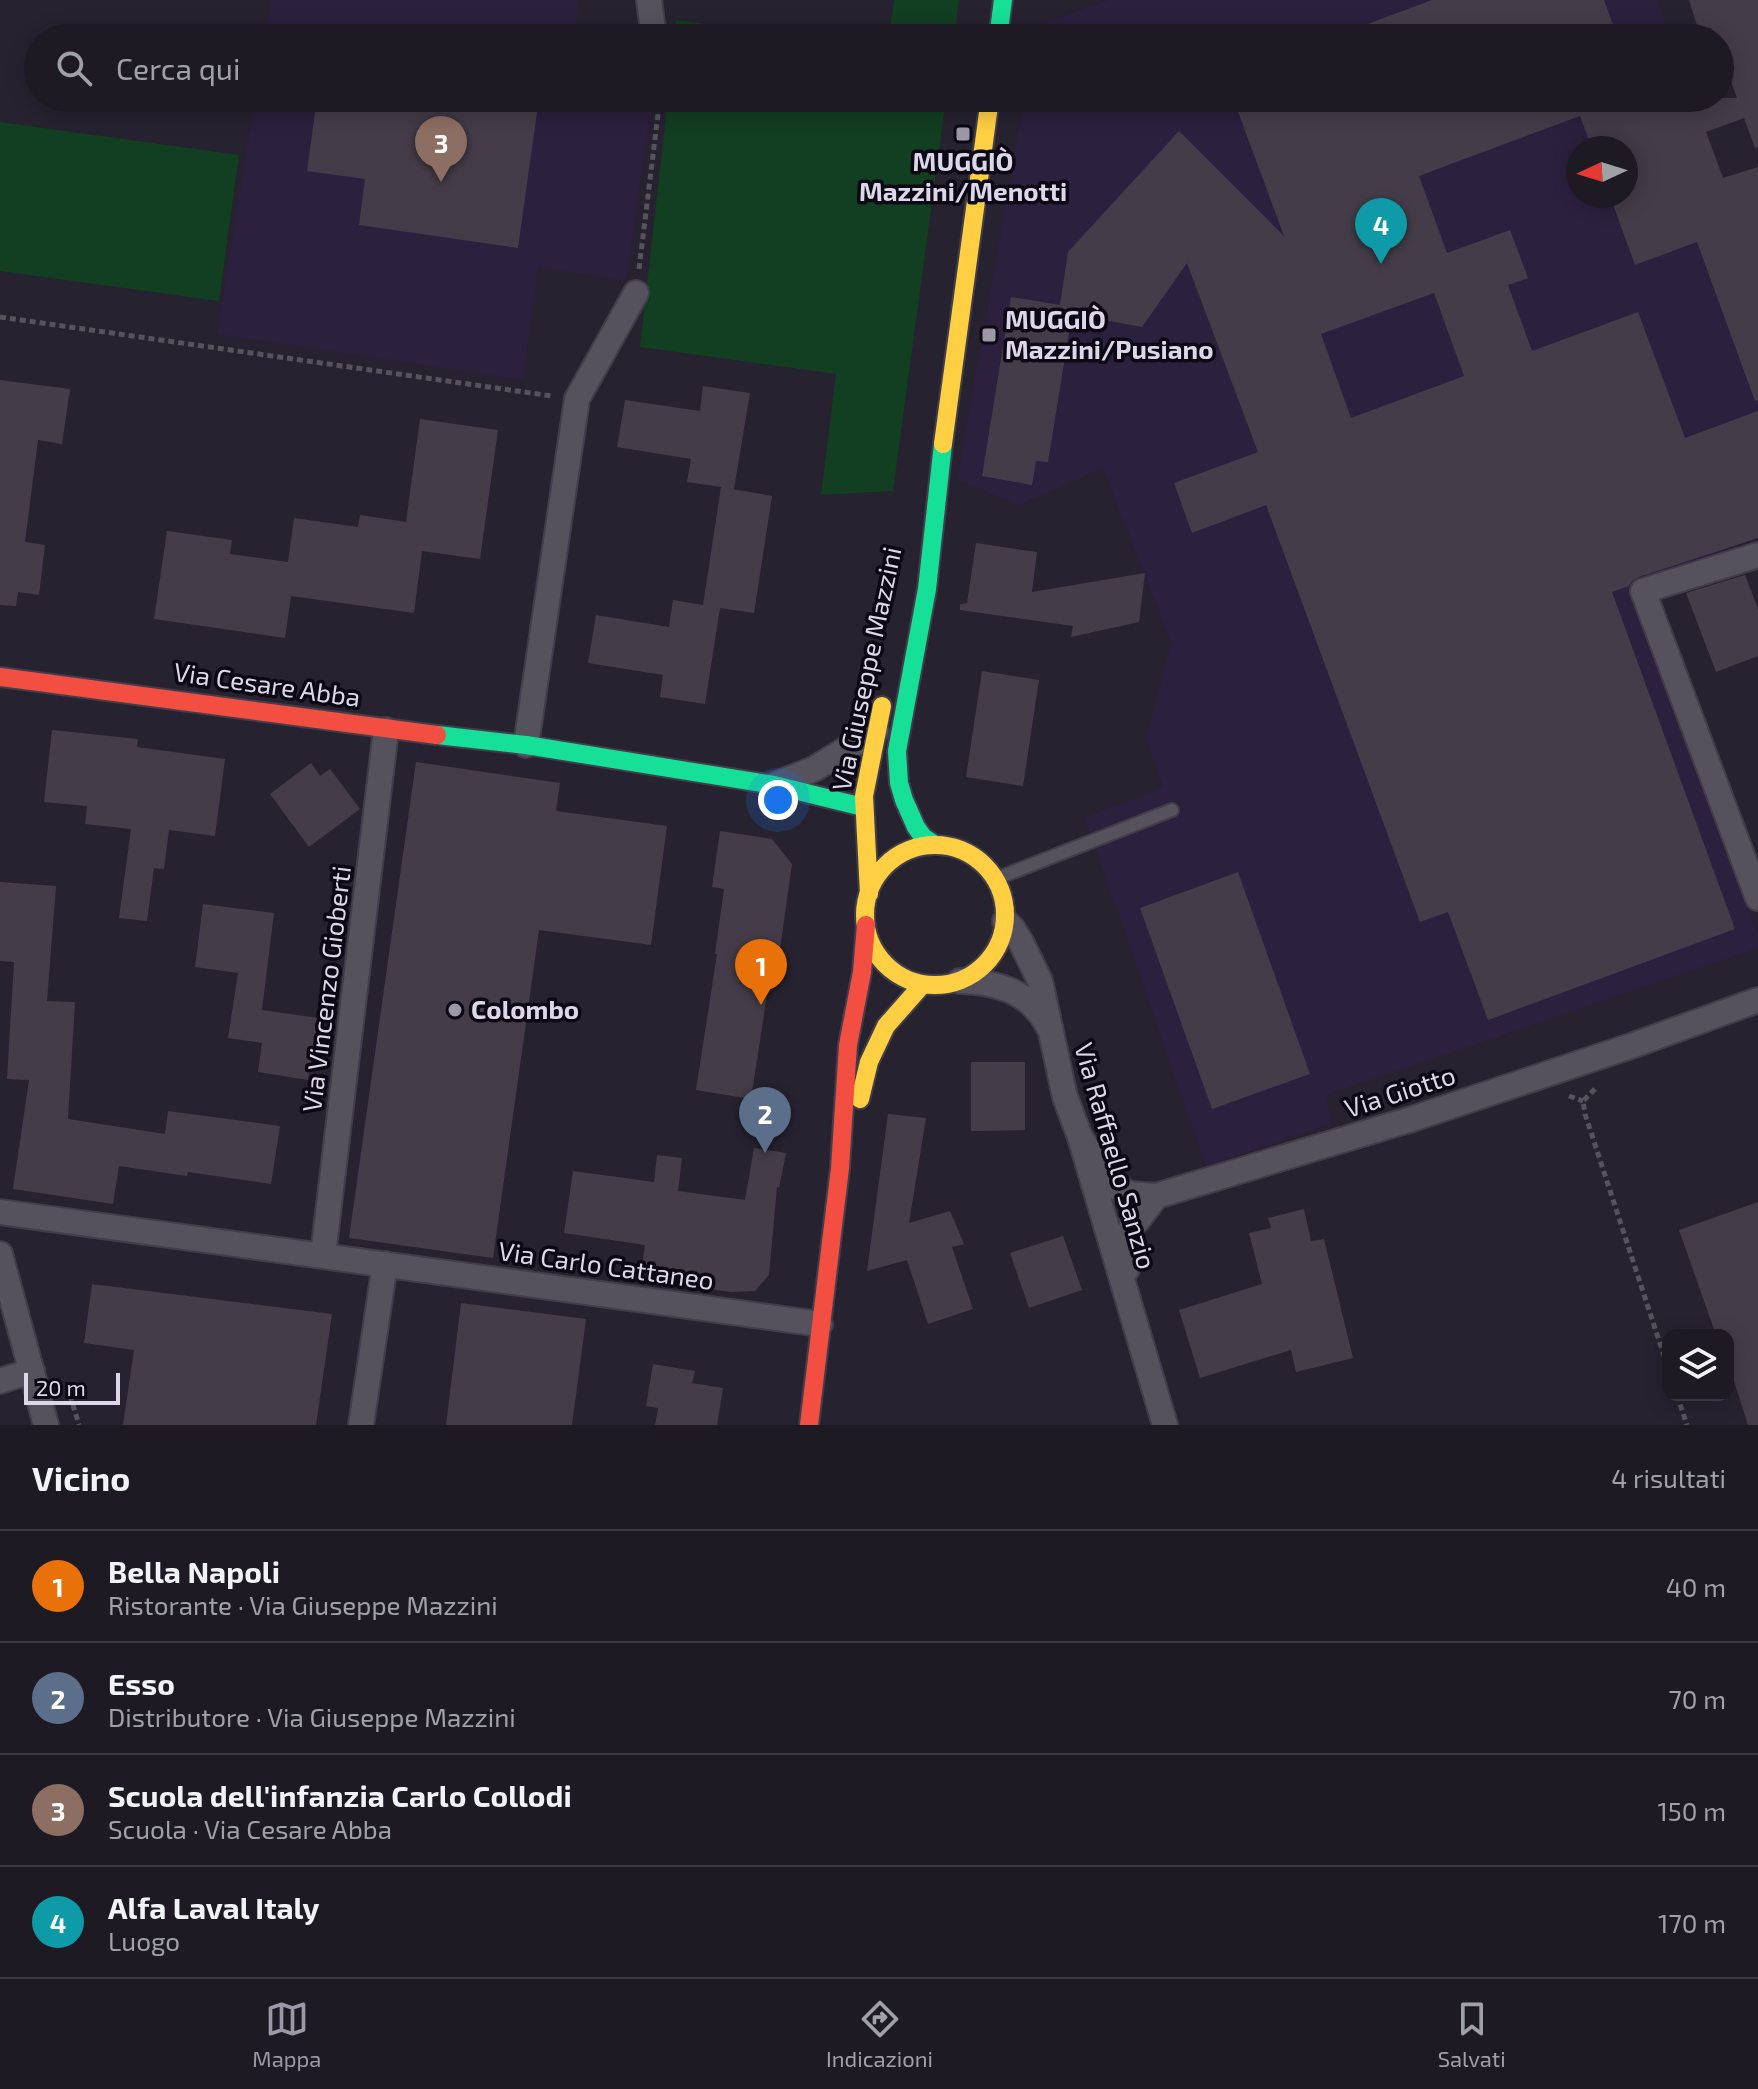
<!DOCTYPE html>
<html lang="it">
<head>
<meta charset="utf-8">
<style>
	body { margin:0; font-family:"Exo 2",sans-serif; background:#25232c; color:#f1f3f6 }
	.controls { position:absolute; right:24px; bottom:24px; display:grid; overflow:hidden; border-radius:16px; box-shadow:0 4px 20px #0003 }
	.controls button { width:72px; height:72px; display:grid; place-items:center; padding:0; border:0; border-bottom:2px solid #3b3841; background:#1d1a24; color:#f1f3f6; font:40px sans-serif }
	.compass { position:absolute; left:1566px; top:136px; width:72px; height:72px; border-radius:50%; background:#1d1a24; box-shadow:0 4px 20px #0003; rotate:266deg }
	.scale { position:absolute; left:24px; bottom:20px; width:96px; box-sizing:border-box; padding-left:8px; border:4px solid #dcd7e9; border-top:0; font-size:22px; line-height:28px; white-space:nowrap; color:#dcd7e9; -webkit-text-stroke:6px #0d0914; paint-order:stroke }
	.you { position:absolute; left:778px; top:800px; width:28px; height:28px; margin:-20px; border:6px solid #fff; border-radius:50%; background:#1a73e8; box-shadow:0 0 0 12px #1a73e833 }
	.badge { display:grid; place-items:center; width:52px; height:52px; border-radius:50%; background:#9d98a8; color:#fff; font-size:26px; font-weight:700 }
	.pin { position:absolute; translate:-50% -66px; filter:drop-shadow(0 2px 4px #0008) }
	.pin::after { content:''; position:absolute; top:42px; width:28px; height:24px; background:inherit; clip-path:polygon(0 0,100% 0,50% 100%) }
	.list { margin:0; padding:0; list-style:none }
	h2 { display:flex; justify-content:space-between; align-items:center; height:104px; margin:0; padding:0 32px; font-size:34px }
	h2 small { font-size:26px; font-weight:400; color:#a0a1a6 }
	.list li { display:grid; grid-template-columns:52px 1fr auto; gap:24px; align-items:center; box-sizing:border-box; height:112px; padding:0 32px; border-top:2px solid #3b3841 }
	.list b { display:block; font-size:30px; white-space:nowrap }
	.list p { margin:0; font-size:26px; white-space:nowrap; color:#a0a1a6 }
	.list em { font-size:26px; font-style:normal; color:#a0a1a6 }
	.icon { flex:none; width:44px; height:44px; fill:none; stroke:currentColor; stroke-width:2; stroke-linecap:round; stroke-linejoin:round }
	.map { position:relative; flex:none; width:1758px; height:1425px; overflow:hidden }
	.search { position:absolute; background:#1d1a24; box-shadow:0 4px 20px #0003; left:24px; right:24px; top:24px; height:88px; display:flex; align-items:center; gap:20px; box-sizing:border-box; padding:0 28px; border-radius:44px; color:#a0a1a6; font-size:30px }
	.sheet { height:552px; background:#1d1a24 }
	nav { display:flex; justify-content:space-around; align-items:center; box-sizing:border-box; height:112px; border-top:2px solid #3b3841; background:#1d1a24; font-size:22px; color:#a0a1a6 }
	nav a { display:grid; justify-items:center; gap:4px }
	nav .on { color:#9d98a8 }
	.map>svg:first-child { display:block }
	.built { fill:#2b203e; fill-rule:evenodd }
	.green { fill:#123e22 }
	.building { fill:#443d49; fill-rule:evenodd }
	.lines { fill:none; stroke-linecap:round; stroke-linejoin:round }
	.lane-casing { stroke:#413d49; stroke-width:16 }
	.street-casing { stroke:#413d49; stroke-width:28 }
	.fast-casing { stroke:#413d49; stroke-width:22 }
	.slow-casing { stroke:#413d49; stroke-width:22 }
	.jam-casing { stroke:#413d49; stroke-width:22 }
	.path { stroke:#57535d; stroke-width:5; stroke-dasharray:6 4; stroke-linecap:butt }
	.lane { stroke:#56525d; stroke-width:12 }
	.street { stroke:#56525d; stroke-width:24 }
	.fast { stroke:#16e098; stroke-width:18 }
	.slow { stroke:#ffcf43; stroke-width:18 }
	.jam { stroke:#f24e42; stroke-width:18 }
	.poi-dot { fill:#9d98a8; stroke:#0d0914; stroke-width:3 }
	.labels { text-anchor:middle; stroke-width:7; stroke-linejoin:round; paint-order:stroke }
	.poi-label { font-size:26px; font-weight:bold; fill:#dcd7e9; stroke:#0d0914; text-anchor:start }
	.street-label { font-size:26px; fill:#dcd7e9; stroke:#0d0914 }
</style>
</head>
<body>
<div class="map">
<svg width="1758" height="1425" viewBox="0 0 1758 1425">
	<rect width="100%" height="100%" fill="#272230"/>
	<!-- built -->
	<path class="built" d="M271 0H579L574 38H265Z
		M1110 0H1657L1671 38H1035L1038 25Z
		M255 98H652L626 281 538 267 523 380 217 334Z
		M1025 98H1693L1758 269V538L1630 586 1758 937V948L1326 1095 1332 1123 1206 1166 1085 817 1163 788 1146 738 1171 642 1103 468 1020 505 957 480ZM1578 148H1626V196H1578Z"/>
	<!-- green -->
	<path class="green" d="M894 0H959L954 38H889Z
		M676 20 812 38H674Z
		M668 98H946L893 491 821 495 836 374 640 347Z
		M0 122 239 155 219 301 0 271Z"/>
	<!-- building -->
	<path class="building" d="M1432 0H1604L1618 38H1338V35Z
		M1689 0H1758V147L1755 148 1744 118 1706 132 1723 178 1758 167V400L1755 401 1697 242 1635 265 1610 196H1626V148H1592L1580 116 1419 176 1447 253 1510 230 1528 278 1508 285 1532 351 1638 312 1685 438 1758 411V538L1639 577 1632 581 1629 586 1612 592 1735 929 1488 1020 1448 912 1420 922 1266 505 1192 533 1174 483 1258 452 1187 263 1142 327 1072 314 1048 462 1036 461 1032 485 982 476 1011 297 1060 305 1068 252 1179 131 1284 236 1233 98H1737L1720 52V38H1715L1711 28 1699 32ZM1434 293 1464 376 1351 418 1321 334Z
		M317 98H539L518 248 359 225 365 179 307 171Z
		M0 380 70 389 62 444 38 440 25 542 45 545 39 595 18 592 16 606 0 605Z
		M703 386 750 393 734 489 687 482 691 459 617 447 625 400 700 411Z
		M420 419 498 430 480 559 422 551 414 613 291 596 285 638 154 619 167 531 232 540 230 554 288 562 294 518 358 527 360 515 406 522Z
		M721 487 772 496 754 613 720 608 705 704 660 697 663 675 588 663 596 615 669 627 673 600 703 605Z
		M976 543 1037 552 1032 592 1145 573 1139 622 1071 637 1073 626 960 610V604L967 603Z
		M1745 575 1758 609V656L1716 672 1686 593Z
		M982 671 1039 680 1023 786 966 777Z
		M52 730 138 739 137 747 225 759 215 836 169 830 164 869 154 868 147 921 119 918 131 829 85 824 87 806 44 802Z
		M416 762 560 783 556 811 667 826 651 945 539 930 493 1258 349 1238Z
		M311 763 320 776 330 769 360 809 309 847 270 794Z
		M720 831 772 839 792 864 778 963 772 962 751 1099 696 1090 717 954H715L724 889 712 887Z
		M1238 872 1310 1074 1212 1109 1140 908Z
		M0 882 56 886 47 1001 75 1002 68 1119 165 1134 168 1111 280 1126 271 1184 188 1172 187 1176 119 1166 113 1204 13 1189 29 1080 7 1079 14 962 0 961Z
		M203 904 274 913 262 1010 318 1018 308 1080 258 1072 262 1043 228 1038 238 973 195 967Z
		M971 1062H1025V1130L971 1131Z
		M888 1114 926 1118 909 1223 950 1211 964 1244 952 1247 973 1309 928 1324 907 1260 867 1271Z
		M754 1148 786 1153 779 1188 777 1187 769 1275 755 1291 731 1292 640 1279 645 1245 564 1233 573 1171 654 1182 657 1155 682 1158 678 1191 745 1200Z
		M1758 1202V1425H1748L1728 1362V1335H1716L1679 1230Z
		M1304 1209 1311 1241 1324 1239 1353 1358 1296 1372 1291 1350 1200 1378 1179 1310 1262 1284 1249 1233 1271 1228 1268 1218Z
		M1063 1236 1082 1290 1029 1308 1010 1253Z
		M92 1284 332 1314 316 1425H123L134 1350 84 1343Z
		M461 1303 586 1319 572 1425H446Z
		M653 1364 695 1371 692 1383 723 1388 717 1425H655L658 1408 646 1406Z"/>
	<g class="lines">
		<!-- lane casing -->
		<g class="lane-casing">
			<path id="lane" d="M995 879 1172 810"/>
		</g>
		<!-- street casing -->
		<g class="street-casing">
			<path id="street" d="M649 0 654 38
				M1758 555 1643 591 1758 898
				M526 745 577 399 636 293
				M774 785 814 769 876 731
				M1005 921 1013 929 1021 942 1040 981 1065 1097 1080 1137 1165 1425
				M960 981C996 982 1030 991 1048 1026
				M1080 1137 1109 1183 1130 1194 1156 1196 1412 1119 1631 1046 1758 1000
				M0 1212 820 1324
				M0 1254 46 1425
				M323 1255 386 730
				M1127 1269V1238L1133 1222 1138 1220 1156 1196
				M0 1381 32 1371
				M361 1425 385 1264"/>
		</g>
		<!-- fast casing -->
		<g class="fast-casing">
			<path id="fast" d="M998 38 1003 0
				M437 735 526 745 774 785 863 807
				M935 845 923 837 916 827 904 800 899 783 897 751 927 589 943 444"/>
		</g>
		<!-- slow casing -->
		<g class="slow-casing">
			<path id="slow" d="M943 444 990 98
				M865 915a70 70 0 1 1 140 0a70 70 0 1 1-140 0Z
				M869 894 864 796 882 706
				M860 1099 869 1062 886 1026 923 984"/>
		</g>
		<!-- jam casing -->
		<g class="jam-casing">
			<path id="jam" d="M0 677 437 735
				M809 1425 840 1168 848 1045 862 972 866 925"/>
		</g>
		<!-- path -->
		<path class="path" d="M639 269 660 98
			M0 317 552 396
			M866 677 886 597
			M1595 1089 1583 1101 1585 1114 1668 1368
			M1569 1096 1583 1101
			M70 1395 79 1425
			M1677 1395 1687 1425"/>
		<!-- lane -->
		<use href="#lane" class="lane"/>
		<!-- street -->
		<use href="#street" class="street"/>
		<!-- fast -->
		<use href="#fast" class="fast"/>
		<!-- slow -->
		<use href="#slow" class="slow"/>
		<!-- jam -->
		<use href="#jam" class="jam"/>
	</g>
	<!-- markers -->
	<g class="poi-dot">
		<rect x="955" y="126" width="16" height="16" rx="4"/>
		<rect x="981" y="327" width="16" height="16" rx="4"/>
		<circle cx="455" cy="1010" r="8"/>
	</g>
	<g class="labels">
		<!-- poi labels -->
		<g class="poi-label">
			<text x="963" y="171" text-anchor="middle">MUGGIÒ<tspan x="963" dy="30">Mazzini/Menotti</tspan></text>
			<text x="1005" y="329">MUGGIÒ<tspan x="1005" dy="30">Mazzini/Pusiano</tspan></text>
			<text x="471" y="1019">Colombo</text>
		</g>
		<!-- street labels -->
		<g class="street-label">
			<text transform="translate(867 669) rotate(-78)" y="9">Via Giuseppe Mazzini</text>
			<text transform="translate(267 685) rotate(8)" y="9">Via Cesare Abba</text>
			<text transform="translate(327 989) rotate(-83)" y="9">Via Vincenzo Gioberti</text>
			<text transform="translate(1400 1092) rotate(-18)" y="9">Via Giotto</text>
			<text transform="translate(1115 1156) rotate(74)" y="9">Via Raffaello Sanzio</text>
			<text transform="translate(606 1266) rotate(8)" y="9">Via Carlo Cattaneo</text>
		</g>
	</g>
</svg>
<div class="controls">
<button><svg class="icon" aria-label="layers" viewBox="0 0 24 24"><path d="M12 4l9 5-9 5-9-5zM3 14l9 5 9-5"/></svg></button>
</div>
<svg class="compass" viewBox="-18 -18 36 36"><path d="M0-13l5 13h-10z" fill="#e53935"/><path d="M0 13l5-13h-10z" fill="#a0a1a6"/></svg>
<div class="scale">20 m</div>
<div class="you"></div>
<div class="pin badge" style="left:761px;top:1005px;background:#e8710a">1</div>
<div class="pin badge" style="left:765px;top:1153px;background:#5c6f8a">2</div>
<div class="pin badge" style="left:441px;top:182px;background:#8d6e63">3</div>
<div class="pin badge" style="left:1381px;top:264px;background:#0f9aa8">4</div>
<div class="search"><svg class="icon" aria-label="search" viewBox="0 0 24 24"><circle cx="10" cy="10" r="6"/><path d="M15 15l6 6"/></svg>Cerca qui</div>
</div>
<section class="sheet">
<h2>Vicino<small>4 risultati</small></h2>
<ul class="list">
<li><span class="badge" style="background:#e8710a">1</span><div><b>Bella Napoli</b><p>Ristorante · Via Giuseppe Mazzini</p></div><em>40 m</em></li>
<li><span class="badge" style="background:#5c6f8a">2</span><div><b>Esso</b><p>Distributore · Via Giuseppe Mazzini</p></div><em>70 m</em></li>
<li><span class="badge" style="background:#8d6e63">3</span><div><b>Scuola dell'infanzia Carlo Collodi</b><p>Scuola · Via Cesare Abba</p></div><em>150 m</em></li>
<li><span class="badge" style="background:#0f9aa8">4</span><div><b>Alfa Laval Italy</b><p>Luogo</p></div><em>170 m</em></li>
</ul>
</section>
<nav>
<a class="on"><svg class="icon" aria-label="map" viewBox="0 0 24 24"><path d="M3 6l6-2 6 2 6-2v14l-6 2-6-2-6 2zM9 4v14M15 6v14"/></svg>Mappa</a>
<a><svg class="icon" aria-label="directions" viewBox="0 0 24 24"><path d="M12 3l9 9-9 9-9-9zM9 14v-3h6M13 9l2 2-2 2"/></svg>Indicazioni</a>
<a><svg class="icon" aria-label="saved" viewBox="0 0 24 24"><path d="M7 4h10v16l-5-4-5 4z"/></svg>Salvati</a>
</nav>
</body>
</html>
